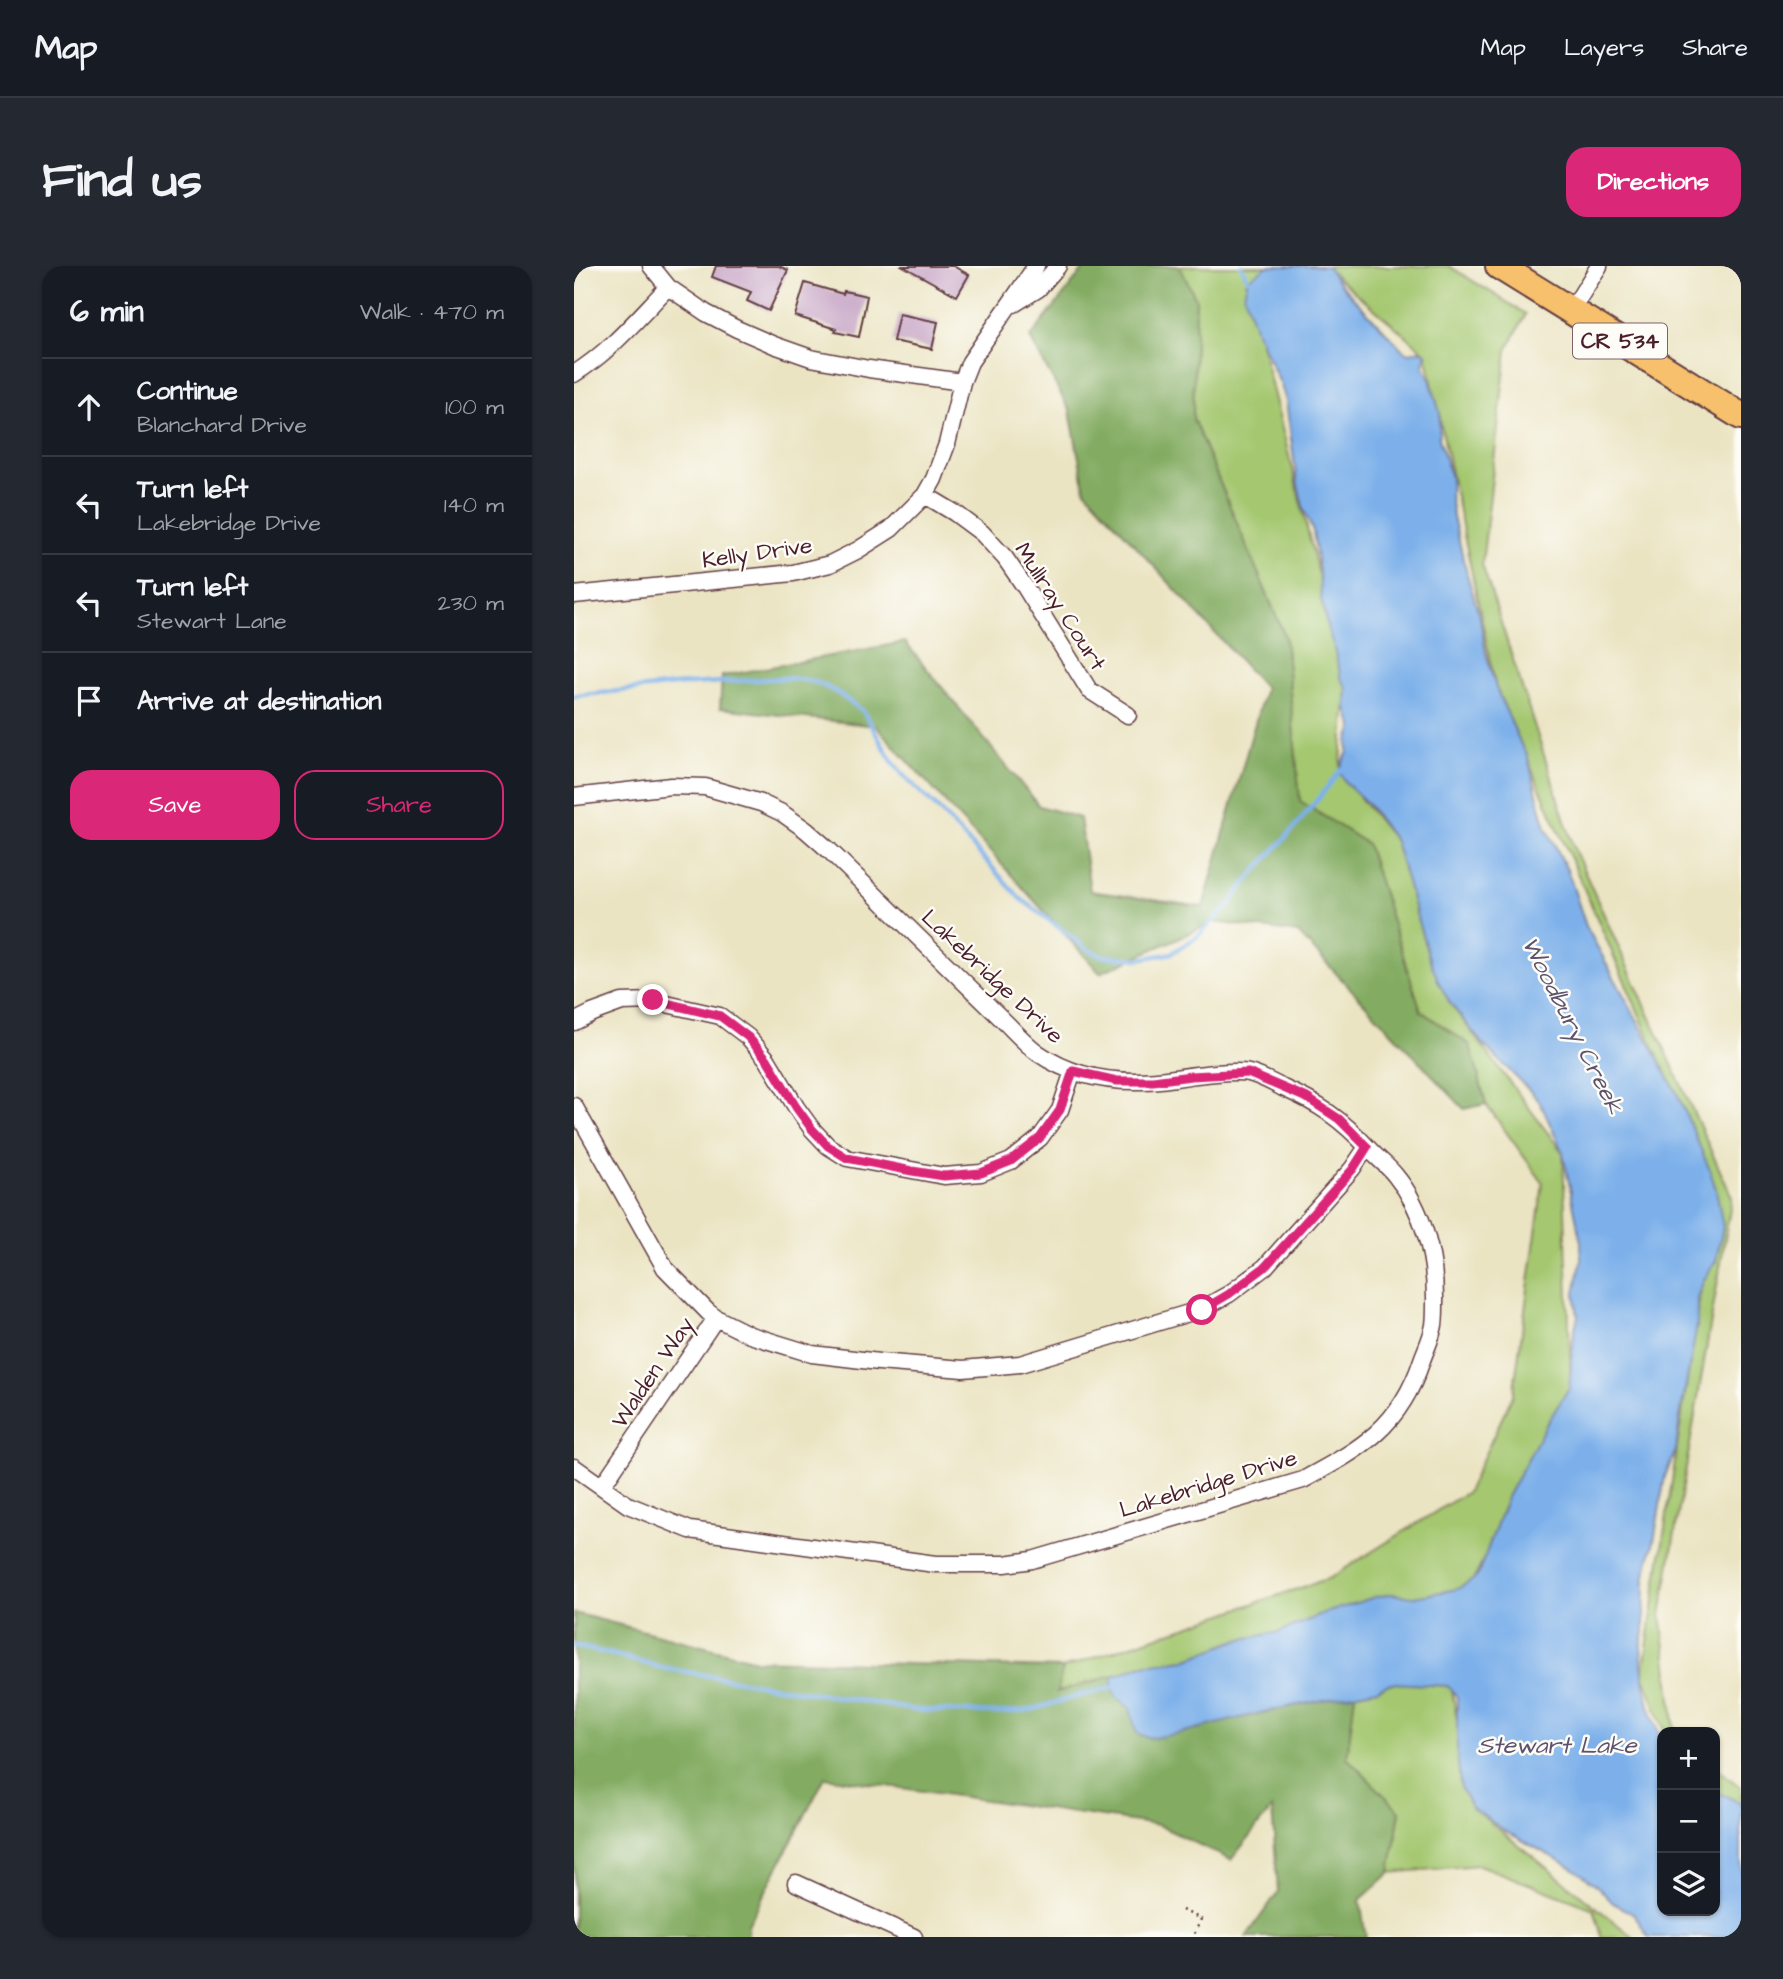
<!DOCTYPE html>
<html lang="en">
<head>
<meta charset="utf-8">
<style>
	body { margin:0; font-family:"Architects Daughter",sans-serif; background:#242831; color:#f1f3f6 }
	.controls { position:absolute; right:21px; bottom:21px; display:grid; overflow:hidden; border-radius:14px; box-shadow:0 2px 5px #0004 }
	.controls button { width:63px; height:63px; display:grid; place-items:center; padding:0; border:0; border-bottom:2px solid #363941; background:#171b24; color:#f1f3f6; font:35px sans-serif }
	.stop { position:absolute; width:21px; height:21px; margin:-16px; border:5px solid #db2777; border-radius:50%; background:#fff }
	.stop.end { background:#db2777; border-color:#fff; box-shadow:0 2px 7px #0008 }
	.list { margin:0; padding:0; list-style:none }
	h2 { display:flex; justify-content:space-between; align-items:center; height:91px; margin:0; padding:0 28px; font-size:30px }
	h2 small { font-size:23px; font-weight:400; color:#9ea1a6 }
	.list li { display:grid; grid-template-columns:46px 1fr auto; gap:21px; align-items:center; box-sizing:border-box; height:98px; padding:0 28px; border-top:2px solid #363941 }
	.list b { display:block; font-size:26px; white-space:nowrap }
	.list p { margin:0; font-size:23px; white-space:nowrap; color:#9ea1a6 }
	.list em { font-size:23px; font-style:normal; color:#9ea1a6 }
	.actions { display:flex; gap:14px; padding:21px 28px }
	.actions a { flex:1; padding:16px 0; border:2px solid #db2777; border-radius:21px; text-align:center; font-size:24px; color:#db2777 }
	.actions .main { background:#db2777; color:#fff }
	.icon { flex:none; width:38px; height:38px; fill:none; stroke:currentColor; stroke-width:2; stroke-linecap:round; stroke-linejoin:round }
	.map { position:relative; flex:none; width:1167px; height:1671px; overflow:hidden; border-radius:21px }
	header { display:flex; align-items:center; gap:42px; box-sizing:border-box; height:98px; padding:0 35px; background:#171b24; border-bottom:2px solid #363941 }
	header strong { font-size:33px }
	nav { display:flex; gap:38px; margin-inline-start:auto; font-size:24px }
	.intro { display:flex; align-items:center; justify-content:space-between; box-sizing:border-box; height:168px; padding:0 42px }
	h1 { margin:0; font-size:49px }
	.button { padding:18px 32px; border-radius:21px; background:#db2777; color:#fff; font-size:24px; font-weight:700 }
	main { display:flex; gap:42px; padding:0 42px }
	aside { flex:1; background:#171b24; border-radius:21px; box-shadow:0 2px 5px #0004 }
	.map>svg:first-child { display:block }
	.green { fill:#a4c770; stroke:#77734e; stroke-width:2 }
	.forest { fill:#83ac62; stroke:#666646; stroke-width:2 }
	.water { fill:#7db0ea; stroke:#64688a; stroke-width:2 }
	.lines { fill:none; stroke-linecap:round; stroke-linejoin:round }
	.stream { stroke:#7db0ea; stroke-width:4.5 }
	.building { fill:#c4a0c4 }
	.minor-casing { stroke:#623d42; stroke-width:19 }
	.primary-casing { stroke:#623d42; stroke-width:30 }
	.path { stroke:#623d42; stroke-width:2.5; stroke-dasharray:2 5; stroke-linecap:butt }
	.minor { stroke:#fff; stroke-width:16 }
	.primary { stroke:#f7c06c; stroke-width:26 }
	.route { stroke:#db2777; stroke-width:9 }
	.labels { text-anchor:middle; stroke-width:5; stroke-linejoin:round; paint-order:stroke }
	.shield { fill:#fdfcf7; stroke:#806168; stroke-width:2 }
	.shield-label { font-size:21px; font-weight:bold; fill:#4a1f2b }
	.street-label { font-size:23px; fill:#4a1f2b; stroke:#fdfcf7 }
	.water-label { font-size:24px; font-style:italic; fill:#5c526e; stroke:#fdfcf7 }
</style>
</head>
<body>
<header>
<strong>Map</strong>
<nav><a>Map</a><a>Layers</a><a>Share</a></nav>
</header>
<div class="intro"><h1>Find us</h1><a class="button">Directions</a></div>
<main>
<aside>
<h2>6 min<small>Walk · 470 m</small></h2>
<ul class="list">
<li><svg class="icon" aria-label="ahead" viewBox="0 0 24 24"><path d="M12 20V5M6 11l6-6 6 6"/></svg><div><b>Continue</b><p>Blanchard Drive</p></div><em>100 m</em></li>
<li><svg class="icon" aria-label="left" viewBox="0 0 24 24"><path d="M17 20v-9H6M10 6l-5 5 5 5"/></svg><div><b>Turn left</b><p>Lakebridge Drive</p></div><em>140 m</em></li>
<li><svg class="icon" aria-label="left" viewBox="0 0 24 24"><path d="M17 20v-9H6M10 6l-5 5 5 5"/></svg><div><b>Turn left</b><p>Stewart Lane</p></div><em>230 m</em></li>
<li><svg class="icon" aria-label="arrive" viewBox="0 0 24 24"><path d="M6 21V4h12l-3 4 3 4H6"/></svg><div><b>Arrive at destination</b></div></li>
</ul>
<div class="actions"><a class="main">Save</a><a>Share</a></div>
</aside>
<div class="map">
<svg width="1167" height="1671" viewBox="0 0 1167 1671">
	<rect width="100%" height="100%" fill="#fdfcf7"/>
	<filter id="ink" filterUnits="userSpaceOnUse"><feTurbulence type="fractalNoise" baseFrequency=".0143" numOctaves="2"/><feDisplacementMap in="SourceGraphic" scale="14" xChannelSelector="R" yChannelSelector="G"/><feConvolveMatrix kernelMatrix="1 2 1 2 8 2 1 2 1" color-interpolation-filters="sRGB"/></filter>
	<filter id="wash" filterUnits="userSpaceOnUse"><feTurbulence type="fractalNoise" baseFrequency=".00686" numOctaves="4" result="noise"/><feDisplacementMap in="SourceGraphic" scale="28" xChannelSelector="R" yChannelSelector="G"/><feGaussianBlur stdDeviation="1.57" result="paint"/><feColorMatrix in="noise" values="0 0 0 0 0 0 0 0 0 0 0 0 0 0 0 0 0 1.4 0 .05"/><feComposite in="paint" operator="in"/></filter>
	<g filter="url(#wash)">
		<rect width="100%" height="100%" fill="#ebe4c3"/>
		<!-- green -->
		<path class="green" d="M605 0H697L672 17 773 423 766 507 821 575 876 737 989 887 997 1118 900 1313 878 1424 897 1541 1059 1671H1028L1020 1643 905 1599 816 1607 826 1545 773 1492 781 1428 573 1471 482 1426 489 1402 756 1312 893 1226 939 1129 969 917 912 838 896 779 847 745 793 578 726 535 711 371 619 153 622 33Z
			M750 0H875L952 48 933 84 908 298 1001 585 1158 931 1087 1349 1101 1466H1091L1069 1408 1142 923 922 422 852 87Z
			M1141 1500 1167 1522V1548L1141 1527Z"/>
		<!-- forest -->
		<path class="forest" d="M512 0H605L622 33 619 153 711 371 726 535 793 578 847 745 896 779 912 838 890 843 724 667 640 656 526 707 302 460 146 442 148 410 331 376 465 540 506 552 516 625 629 641 691 422 511 224 496 145 456 72Z
			M0 1347 182 1394 489 1402 483 1426 544 1408 574 1471 781 1427 773 1492 826 1545 816 1607 786 1634 792 1671H672L704 1626 698 1542 657 1594 584 1559 251 1511 174 1659V1671H0Z"/>
		<!-- water -->
		<path class="water" d="M694 0H753L766 18 831 86 837 87 846 84 852 87 849 99 856 113 866 147 865 172 877 212 876 229 879 251 893 308 906 353 912 387 922 422 949 483 953 488 967 544 972 561 994 606 1012 660 1103 827 1135 902 1142 923 1149 961 1142 995 1130 1014 1123 1032V1060L1106 1151 1102 1184 1091 1210 1080 1275 1071 1309 1070 1367 1067 1380 1069 1408 1075 1440 1088 1475V1645H1141V1525L1167 1537V1671H1074L1061 1649 1039 1637 1021 1618 999 1602 931 1565 897 1541 888 1524 886 1517 883 1487V1431L878 1424 873 1420 817 1417 804 1423 694 1445 607 1467 579 1472 566 1469 562 1466 556 1442 543 1432 538 1423V1415L540 1410 568 1399 611 1394 663 1374 706 1366 751 1347 801 1331 817 1328 841 1331 883 1323 900 1313 904 1309 933 1231 972 1159 995 1122 1000 1066 1004 1051 1001 1027 1007 996V976L989 887 971 847 965 835 955 824 908 777 876 737 865 717 854 689 821 575 793 537 772 517 766 507 768 498 774 486V475L779 461 772 441 773 423 767 412 759 378 754 364 747 332 745 305 739 265 730 244 723 215 712 135 707 119 682 65 670 28 674 13Z"/>
		<g class="lines">
			<!-- stream -->
			<path class="stream" d="M667 0 674 13 679 16
				M0 430 100 419 211 412 232 414 244 417 262 426 289 445 316 492 330 510 368 547 446 632 513 683 528 690 564 693 588 689 598 687 623 671 656 638 677 610 722 560 768 503
				M0 1380 33 1387 89 1402 341 1444 423 1447 457 1444 503 1430 542 1421"/>
		</g>
		<g id="blocks">
			<!-- building -->
			<path class="building" d="M142 0H205L214 4 195 45 173 35 177 26 138 11Z
				M329 0H379L395 9 383 30Z
				M231 17 269 28 270 25 293 30 285 71 261 66 262 63 221 50Z
				M325 48 364 56 358 83 319 75Z"/>
		</g>
	</g>
	<g filter="url(#ink)">
		<use href="#blocks" fill-opacity="0" stroke="#623d42" stroke-width="2"/>
		<g class="lines">
			<!-- minor casing -->
			<g class="minor-casing">
				<path id="minor" d="M77 0 94 21 132 47 163 63 200 79 237 92 295 103 388 116
					M440 38 464 23 484 0
					M996 44 1007 29 1025 0
					M0 108C37 85 64 52 94 21
					M351 229 381 247 408 267 431 292 451 321 515 424 554 449
					M0 329 219 307 256 298 284 284 317 263 351 229 360 213 373 178 388 116 396 96 462 0
					M0 531 97 520 131 521 187 537 208 547 232 564 256 585 433 758C443 768 453 779 464 787 504 815 554 819 601 812 619 809 659 804 675 807 687 810 699 817 709 822 744 837 769 854 795 883 803 892 813 899 821 909 850 944 862 993 861 1038 861 1044 861 1052 860 1059 858 1071 852 1083 848 1094 826 1161 788 1182 729 1214L458 1294 431 1298H361L116 1264 54 1239 0 1201
					M0 756 18 747 48 736 79 735 146 750 174 771 193 793 222 841 238 863 254 880 273 892 370 910 407 907 437 895 466 872 486 844 499 805
					M0 840 91 1002 134 1046 142 1052 176 1069 238 1088 305 1096 389 1103 446 1098 628 1043 655 1028 691 1001 778 903 793 881
					M28 1220 142 1052
					M222 1617 340 1671"/>
			</g>
			<!-- primary casing -->
			<g class="primary-casing">
				<path id="primary" d="M925 0 1167 150"/>
			</g>
			<!-- path -->
			<path class="path" d="M608 1644 627 1653 619 1671"/>
			<!-- minor -->
			<use href="#minor" class="minor"/>
			<!-- primary -->
			<use href="#primary" class="primary"/>
		</g>
	</g>
	<g class="lines" filter="url(#ink)">
		<!-- route -->
		<path class="route" d="M79 734 146 750 174 771 193 793 222 841 238 863 254 880 273 892 338 905 370 910 407 907 437 895 466 872 486 844 499 805 543 815H579L617 810 674 807 733 832 765 853 793 881 779 903 691 1001 655 1028 628 1044"/>
	</g>
	<g class="labels">
		<!-- shield labels -->
		<rect class="shield" x="999" y="57.5" width="94" height="35" rx="5"/>
		<g class="shield-label">
			<text x="1046" y="82">CR 534</text>
		</g>
		<!-- street labels -->
		<g class="street-label">
			<text transform="translate(183 286) rotate(-8)" y="8">Kelly Drive</text>
			<text transform="translate(487 340) rotate(57)" y="8">Mullray Court</text>
			<text transform="translate(419 710) rotate(43)" y="8">Lakebridge Drive</text>
			<text transform="translate(78 1106) rotate(-56)" y="8">Walden Way</text>
			<text transform="translate(634 1217) rotate(-17)" y="8">Lakebridge Drive</text>
		</g>
		<!-- water labels -->
		<g class="water-label">
			<text transform="translate(999 759) rotate(63)" y="8">Woodbury Creek</text>
			<text x="983" y="1487">Stewart Lake</text>
		</g>
	</g>
</svg>
<div class="controls">
<button>+</button>
<button>−</button>
<button><svg class="icon" aria-label="layers" viewBox="0 0 24 24"><path d="M12 4l9 5-9 5-9-5zM3 14l9 5 9-5"/></svg></button>
</div>
<div class="stop" style="left:628px;top:1044px"></div>
<div class="stop end" style="left:79px;top:734px"></div>
</div>
</main>
</body>
</html>
